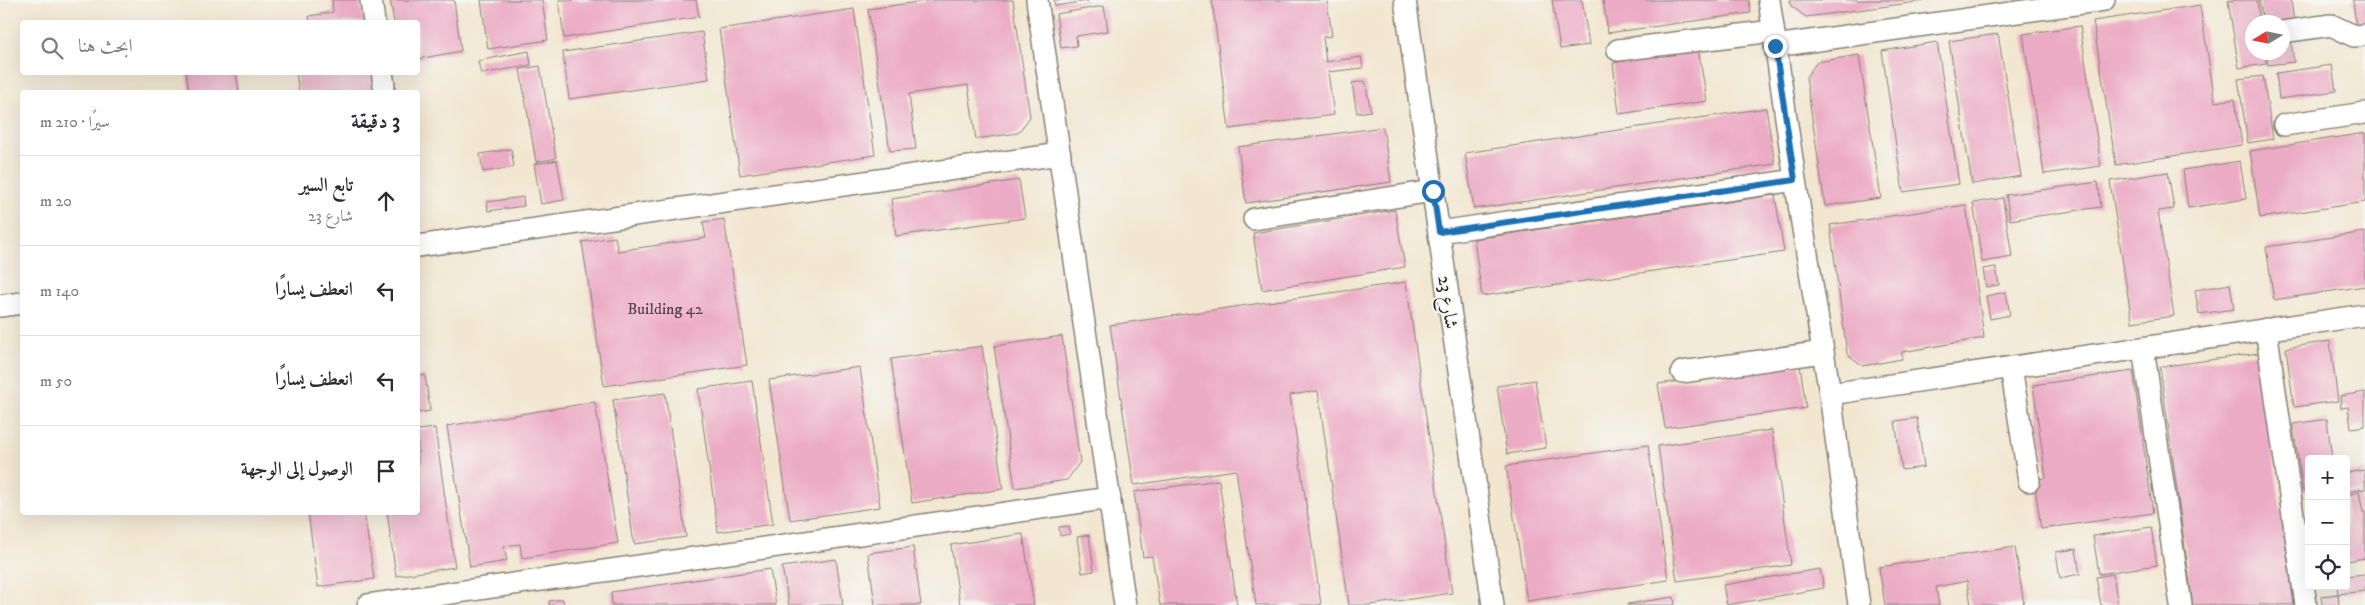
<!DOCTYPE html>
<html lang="ar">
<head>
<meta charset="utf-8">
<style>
	body { margin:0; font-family:"IM FELL DW Pica",Amiri,serif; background:#f7f7f7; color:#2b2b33; direction:rtl }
	.controls { position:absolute; right:15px; bottom:15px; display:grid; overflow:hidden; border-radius:5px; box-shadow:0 5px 20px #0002 }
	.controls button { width:45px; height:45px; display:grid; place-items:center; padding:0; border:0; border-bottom:1px solid #e1e1e2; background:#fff; color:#2b2b33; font:25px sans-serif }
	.compass { position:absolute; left:2245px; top:15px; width:45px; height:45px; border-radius:50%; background:#fff; box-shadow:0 5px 20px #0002; rotate:260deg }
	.stop { position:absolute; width:15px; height:15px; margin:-11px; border:4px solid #1f6fb2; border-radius:50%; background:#fff }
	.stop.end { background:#1f6fb2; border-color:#fff; box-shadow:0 1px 5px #0008 }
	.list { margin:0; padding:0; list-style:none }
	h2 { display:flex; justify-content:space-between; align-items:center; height:65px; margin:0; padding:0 20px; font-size:21px }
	h2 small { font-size:16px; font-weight:400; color:#7c7c81 }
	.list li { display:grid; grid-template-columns:32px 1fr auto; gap:15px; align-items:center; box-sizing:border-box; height:90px; padding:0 20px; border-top:1px solid #e1e1e2 }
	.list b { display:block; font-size:19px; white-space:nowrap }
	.list p { margin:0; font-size:16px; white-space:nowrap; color:#7c7c81 }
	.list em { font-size:16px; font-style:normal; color:#7c7c81 }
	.icon { flex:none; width:28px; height:28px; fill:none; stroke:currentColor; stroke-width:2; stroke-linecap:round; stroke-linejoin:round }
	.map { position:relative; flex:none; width:2365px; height:605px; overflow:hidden; direction:ltr }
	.search { position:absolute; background:#fff; box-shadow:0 5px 20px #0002; left:20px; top:20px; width:400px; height:55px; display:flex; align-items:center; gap:12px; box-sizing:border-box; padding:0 18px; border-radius:5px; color:#7c7c81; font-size:19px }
	.panel { position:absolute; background:#fff; box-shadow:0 5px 20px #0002; left:20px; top:90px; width:400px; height:425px; border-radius:5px; direction:rtl }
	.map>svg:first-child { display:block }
	.building { fill:#ecabc5 }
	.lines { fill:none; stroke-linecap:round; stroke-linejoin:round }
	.minor-casing { stroke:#878176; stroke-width:24 }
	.minor { stroke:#fff; stroke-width:21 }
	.route { stroke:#1f6fb2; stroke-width:6 }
	.labels { text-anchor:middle; stroke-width:4; stroke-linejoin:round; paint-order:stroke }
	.number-label { font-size:16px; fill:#504046 }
	.street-label { font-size:19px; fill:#1c1c1c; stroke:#f6f6f2 }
</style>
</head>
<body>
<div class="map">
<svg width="2365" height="605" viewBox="0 0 2365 605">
	<rect width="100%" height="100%" fill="#f6f6f2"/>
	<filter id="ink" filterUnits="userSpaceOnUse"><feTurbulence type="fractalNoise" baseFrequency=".02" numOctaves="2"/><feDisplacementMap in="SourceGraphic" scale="10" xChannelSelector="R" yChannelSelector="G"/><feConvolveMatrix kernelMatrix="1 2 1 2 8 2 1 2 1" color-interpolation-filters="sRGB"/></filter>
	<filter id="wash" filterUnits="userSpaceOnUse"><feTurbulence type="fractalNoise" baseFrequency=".0096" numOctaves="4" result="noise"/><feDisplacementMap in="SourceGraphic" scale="20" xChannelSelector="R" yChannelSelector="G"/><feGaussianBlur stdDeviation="1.12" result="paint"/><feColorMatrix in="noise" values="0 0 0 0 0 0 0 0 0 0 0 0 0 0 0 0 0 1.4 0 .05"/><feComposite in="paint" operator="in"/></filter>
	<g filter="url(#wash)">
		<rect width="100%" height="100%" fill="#f2e6d0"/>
		<g id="blocks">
			<!-- building -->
			<path class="building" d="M332 0H360L364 22H310L309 16 333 12Z
				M390 0H454L461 51 418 59V22H394Z
				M481 0H542L548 40 488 49Z
				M559 0H696L699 17 564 38Z
				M932 0H1013L1030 117 1018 133 976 139 968 85 909 94 916 149 890 151 868 9Z
				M1054 0H1088V1L1055 6Z
				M1212 0H1327L1332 36 1323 37 1326 62 1361 57 1363 68 1328 72 1334 115 1229 129Z
				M1552 0H1582L1589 45 1560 49Z
				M1603 0H1749L1751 13 1608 33Z
				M1790 0H1925V1L1806 17 1791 6Z
				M2236 0H2257L2260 22H2252V52H2265L2266 64 2239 68 2228 1Z
				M2259 0H2291L2294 22H2263Z
				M2353 0H2365V25L2356 26Z
				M2200 5 2215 102 2235 99 2242 145 2116 165 2093 21Z
				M1104 6 1108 31 1076 36 1077 46 1061 48 1056 14Z
				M854 9 875 155 740 175 719 29Z
				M2080 26 2101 166 2044 174 2023 34Z
				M702 32 709 79 569 99 563 52Z
				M1998 34 2021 176 1972 184 1949 41Z
				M2290 36 2294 62 2268 65 2266 52H2282V38Z
				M1937 42 1959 184 1903 192 1882 51Z
				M1698 48 1707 101 1619 114 1613 63Z
				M529 51 531 65 481 74 478 61Z
				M1859 55 1881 198 1825 206 1806 77 1817 62Z
				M2332 65 2336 91 2279 99 2276 73Z
				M540 66 556 158 536 162 520 69Z
				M186 72H236L239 92H189Z
				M296 72H371L374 92H299Z
				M2263 76 2273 139 2248 143 2238 79Z
				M1365 81 1371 111 1357 113 1352 83Z
				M1766 108 1775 164 1474 209 1465 153Z
				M1383 127 1391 182 1246 203 1238 147Z
				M2365 133V202L2260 218 2250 151Z
				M511 149 514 167 483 172 480 154Z
				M557 160 564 200 541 204 534 164Z
				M2240 161 2246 199 2188 208 2183 170Z
				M2168 172 2174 209 2158 211 2174 316 2132 322 2110 181Z
				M1019 180 1025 218 896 236 891 199Z
				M2098 182 2101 207 2010 220 2006 195Z
				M1775 195 1784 252 1482 296 1474 239Z
				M523 197 524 206 488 211 487 202Z
				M2003 198 2012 257 1982 262 1973 203Z
				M1966 205 1984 338 1902 352V359L1863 366 1847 354 1830 225Z
				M1395 210 1405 267 1262 290 1253 233Z
				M724 219 747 365 604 386 582 242 615 237 618 251 706 238 703 222Z
				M2365 232V286L2274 300 2266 247Z
				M1996 267 1999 285 1986 287 1983 269Z
				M1406 282 1452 593 1370 605H1349L1318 391 1290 395 1321 605H1256L1236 470 1134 485 1110 325Z
				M2230 284 2234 309 2199 314 2195 290Z
				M2006 292 2010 315 1990 319 1986 296Z
				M1062 336 1080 462 1067 480 1015 488 994 346Z
				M2330 341 2338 401 2294 407 2286 348Z
				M982 346 1003 489 912 503 891 359Z
				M2259 353 2294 605H2193L2160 367Z
				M1800 365 1806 408 1665 428 1658 384Z
				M860 367 880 507 790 520 769 380Z
				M2133 371 2153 513 2041 529 2034 479 2046 478 2033 385Z
				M425 375 430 411 418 413V376Z
				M1535 380 1546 448 1507 454 1497 386Z
				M752 381 773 524 718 532 698 389Z
				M2365 392V426L2351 428 2348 407 2341 408 2340 396Z
				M665 393 686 537 634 544 613 400Z
				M595 402 618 543 522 558 520 544 504 546 507 561 470 567 447 426Z
				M1917 418 1924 467 1902 470 1895 421Z
				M2327 419 2332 459H2309V490L2303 491 2293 424Z
				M435 428 455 567 396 576 387 512H418V430Z
				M1772 430 1791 565 1677 581 1658 446Z
				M1648 445 1668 580 1527 601 1506 466Z
				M2365 470V489L2346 492V473Z
				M1219 480 1237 605H1160L1152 556 1143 557 1134 492Z
				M2359 492 2363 512H2365V558L2346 561V495Z
				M308 512H364L374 579 318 587Z
				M1069 526 1070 534 1060 536 1059 527Z
				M2151 527 2157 565 2099 574 2093 536Z
				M1023 534 1034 605H960L951 545Z
				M1089 535 1094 571 1082 573 1077 537Z
				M913 547 921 605H875L868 553Z
				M2015 547 2024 605H1971L1967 581 1936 587 1939 605H1885L1879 567Z
				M2076 549 2080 574 2060 578 2056 552Z
				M836 559 843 605H789L782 567Z
				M770 569 776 605H612L611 592Z
				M1820 569 1824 588 1727 605 1723 585Z
				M2113 574 2118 605H2101L2096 577Z
				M2365 574V591L2338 594 2339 605H2322L2321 596 2338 594 2337 586H2346V576Z
				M1674 597 1675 605H1627V604Z
				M563 599 564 605H549V601Z"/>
		</g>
	</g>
	<g filter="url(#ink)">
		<use href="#blocks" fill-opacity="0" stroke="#878176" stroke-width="1"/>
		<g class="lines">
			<!-- minor casing -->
			<g class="minor-casing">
				<path id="minor" d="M371 0 374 22
					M1037 0 1125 605
					M1405 0 1493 605
					M1769 0 1795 180 1830 394 1859 605
					M2282 32 2331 25 2354 36 2365 35
					M1775 46 2104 0
					M1618 50 1773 31
					M382 72 384 85
					M2284 125 2365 113
					M1254 219 1433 191
					M1439 232 1795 180
					M418 246 1060 154
					M0 306 22 303
					M2266 329 2306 605
					M2143 348 2181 605
					M2011 367 2029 481
					M1682 372 1823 352
					M1830 394 2365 315
					M368 605 1110 498"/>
			</g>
			<!-- minor -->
			<use href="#minor" class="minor"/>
		</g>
	</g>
	<g class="lines" filter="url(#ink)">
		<!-- route -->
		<path class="route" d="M1433 191 1439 232 1795 180 1775 46"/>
	</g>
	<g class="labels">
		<!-- number labels -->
		<g class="number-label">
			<text x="665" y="314">Building 42</text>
		</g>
		<!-- street labels -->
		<g class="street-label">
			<text transform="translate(1449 302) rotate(82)" y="7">شارع 23</text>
		</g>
	</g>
</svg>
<div class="controls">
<button>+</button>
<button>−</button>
<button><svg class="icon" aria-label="locate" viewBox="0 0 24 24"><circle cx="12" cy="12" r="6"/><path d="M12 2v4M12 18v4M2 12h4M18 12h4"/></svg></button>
</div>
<svg class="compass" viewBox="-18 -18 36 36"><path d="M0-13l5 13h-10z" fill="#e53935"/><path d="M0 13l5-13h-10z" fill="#7c7c81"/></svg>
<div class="stop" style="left:1433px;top:191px"></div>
<div class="stop end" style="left:1775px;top:46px"></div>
<div class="search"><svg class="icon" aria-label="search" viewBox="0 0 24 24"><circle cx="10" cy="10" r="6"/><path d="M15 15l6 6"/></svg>ابحث هنا</div>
<section class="panel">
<h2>3 دقيقة<small>سيرًا · 210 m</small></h2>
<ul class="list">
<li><svg class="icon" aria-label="ahead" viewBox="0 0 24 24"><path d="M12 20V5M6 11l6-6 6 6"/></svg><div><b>تابع السير</b><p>شارع 23</p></div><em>20 m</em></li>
<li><svg class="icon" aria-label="left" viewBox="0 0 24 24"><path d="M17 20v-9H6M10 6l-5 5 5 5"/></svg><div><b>انعطف يسارًا</b></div><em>140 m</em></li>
<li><svg class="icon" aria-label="left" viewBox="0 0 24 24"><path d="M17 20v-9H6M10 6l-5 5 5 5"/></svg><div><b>انعطف يسارًا</b></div><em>50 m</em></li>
<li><svg class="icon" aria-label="arrive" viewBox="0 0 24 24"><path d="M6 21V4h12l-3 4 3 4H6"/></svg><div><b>الوصول إلى الوجهة</b></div></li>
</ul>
</section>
</div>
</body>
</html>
